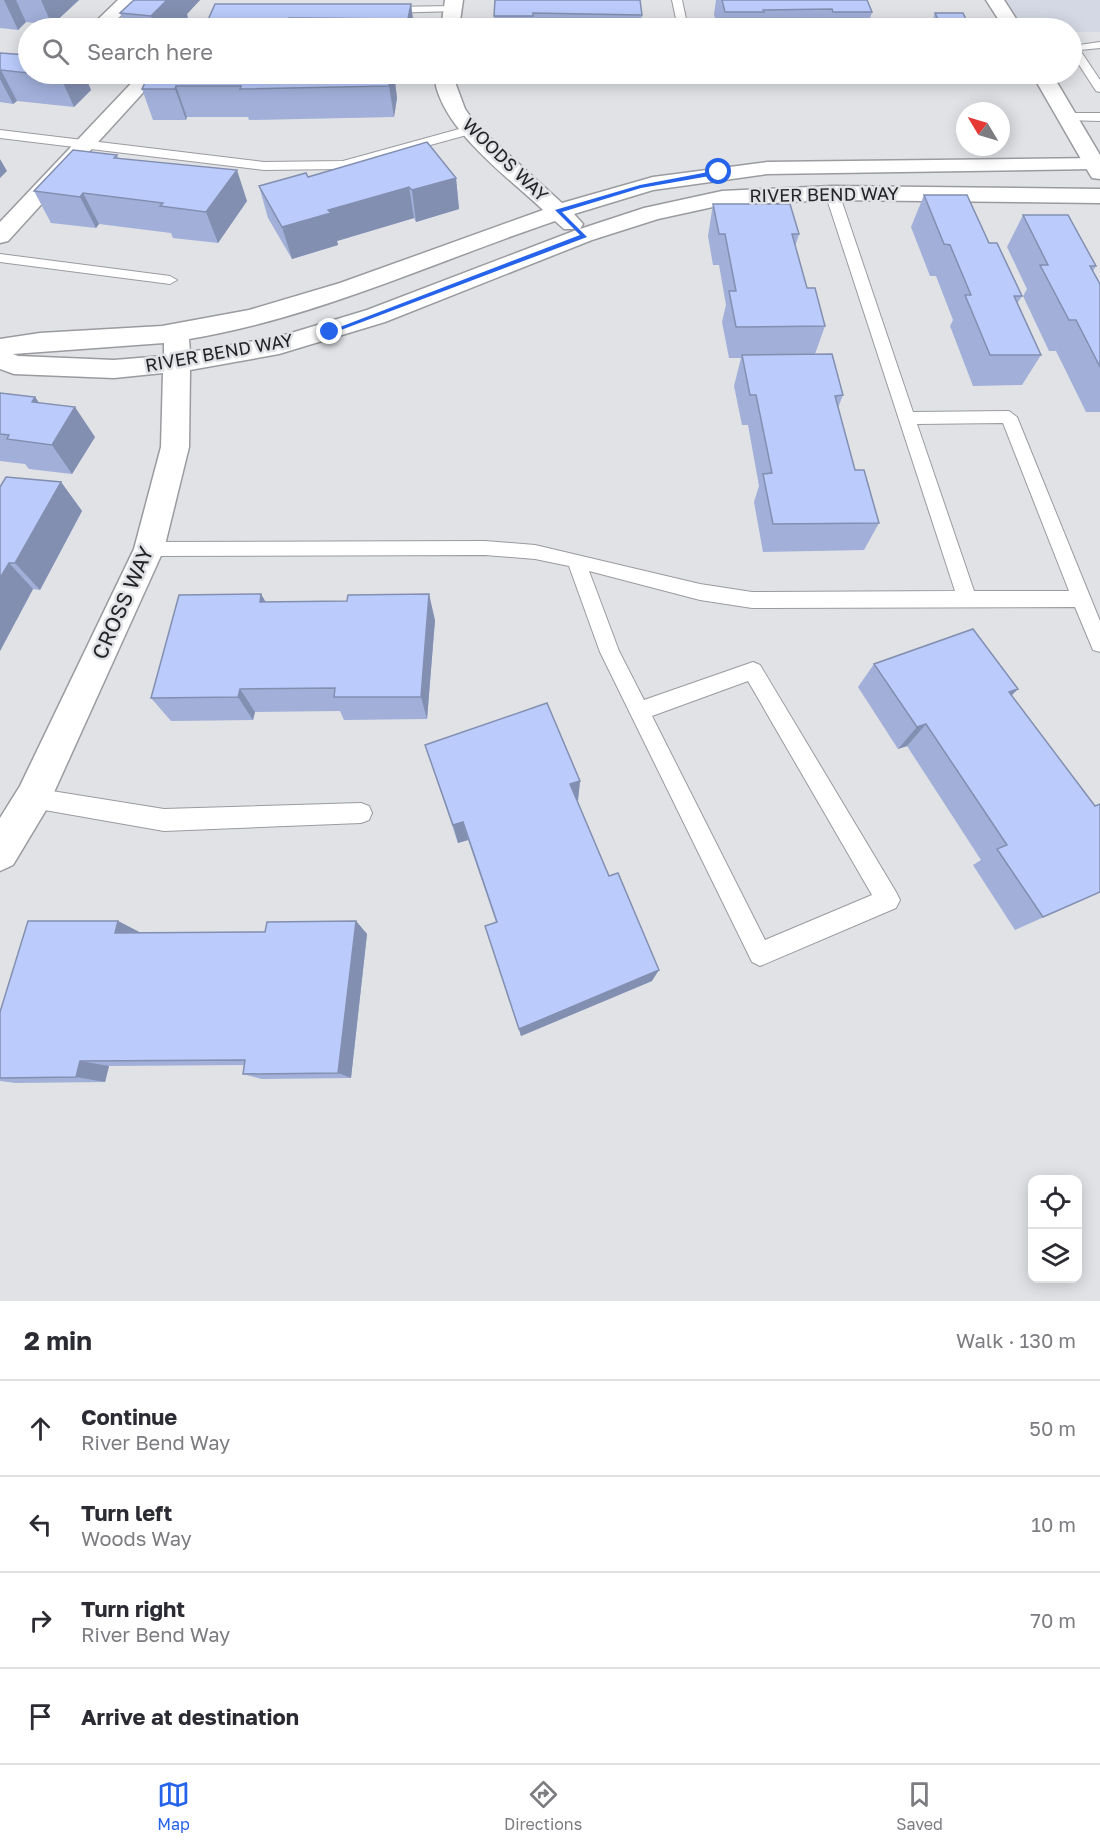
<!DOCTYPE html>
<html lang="en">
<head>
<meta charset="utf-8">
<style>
	body { margin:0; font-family:"Golos Text",sans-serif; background:#f7f7f7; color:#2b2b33 }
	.controls { position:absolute; right:18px; bottom:18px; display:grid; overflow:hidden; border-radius:12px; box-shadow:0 3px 15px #0003 }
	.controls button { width:54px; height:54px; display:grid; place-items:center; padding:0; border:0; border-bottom:2px solid #e1e1e2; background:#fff; color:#2b2b33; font:30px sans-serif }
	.compass { position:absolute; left:956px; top:102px; width:54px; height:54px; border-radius:50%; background:#fff; box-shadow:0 3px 15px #0003; rotate:308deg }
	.stop { position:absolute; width:18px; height:18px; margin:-14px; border:4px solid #2563eb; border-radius:50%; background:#fff }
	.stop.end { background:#2563eb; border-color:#fff; box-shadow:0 2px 6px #0008 }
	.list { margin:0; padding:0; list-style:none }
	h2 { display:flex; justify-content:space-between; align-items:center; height:78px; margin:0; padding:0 24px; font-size:26px }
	h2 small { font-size:20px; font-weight:400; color:#7c7c81 }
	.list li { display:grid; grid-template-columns:39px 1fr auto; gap:18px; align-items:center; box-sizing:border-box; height:96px; padding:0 24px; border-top:2px solid #e1e1e2 }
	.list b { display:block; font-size:22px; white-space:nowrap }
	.list p { margin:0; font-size:20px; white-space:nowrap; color:#7c7c81 }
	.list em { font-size:20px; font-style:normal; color:#7c7c81 }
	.icon { flex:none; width:33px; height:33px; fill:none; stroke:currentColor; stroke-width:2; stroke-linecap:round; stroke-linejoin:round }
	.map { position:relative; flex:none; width:1100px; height:1301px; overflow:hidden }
	.search { position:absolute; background:#fff; box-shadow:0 3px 15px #0003; left:18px; right:18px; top:18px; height:66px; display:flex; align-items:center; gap:15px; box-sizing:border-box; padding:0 21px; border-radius:33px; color:#7c7c81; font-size:22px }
	.sheet { height:462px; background:#fff }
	nav { display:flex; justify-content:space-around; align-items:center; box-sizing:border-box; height:84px; border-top:2px solid #e1e1e2; background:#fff; font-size:16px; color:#7c7c81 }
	nav a { display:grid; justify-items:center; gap:3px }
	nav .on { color:#2563eb }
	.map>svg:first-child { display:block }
	.built { fill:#d4d8e4 }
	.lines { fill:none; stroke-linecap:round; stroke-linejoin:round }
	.service-casing { stroke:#9a9b9f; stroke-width:2 }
	.minor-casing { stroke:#9a9b9f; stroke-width:3 }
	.secondary-casing { stroke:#9a9b9f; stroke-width:3 }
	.service { fill:#fff; fill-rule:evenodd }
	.minor { fill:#fff; fill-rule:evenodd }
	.secondary { fill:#fff; fill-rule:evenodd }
	.wall { fill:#a1afd9 }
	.shaded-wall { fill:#838fb0 }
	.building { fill:#bbccfc; stroke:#838fb0; stroke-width:1.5 }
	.route { fill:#2563eb }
	.labels { text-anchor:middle; stroke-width:5; stroke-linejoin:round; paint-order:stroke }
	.far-street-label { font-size:18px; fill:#232425; stroke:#e0e2e6 }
	.street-label { font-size:21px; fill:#232425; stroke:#e0e2e6 }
</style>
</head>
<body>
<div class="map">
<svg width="1100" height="1301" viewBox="0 0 1100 1301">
	<rect width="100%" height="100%" fill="#e0e2e6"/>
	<!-- built -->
	<path class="built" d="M995 0H1100V32H1072V28H1013Z"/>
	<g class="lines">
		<!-- service casing -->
		<g class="service-casing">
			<path id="service" d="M672 0H682L688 28H678Z
				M453 6 458 9 457 11 387 13 382 10 387 7Z
				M1100 42V48L1080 50 1100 80V92L1096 91 1072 54V46Z
				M1070 113H1100V121L1066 120V114Z
				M470 126 476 130 474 133 343 169 264 170 0 138V130L264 162 343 161Z
				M832 189 839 193 913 412 1009 411 1017 417 1100 621V652L1093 650 1075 607 752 608 700 600 589 571 619 651 644 700 753 662 760 665 896 892 900 900 896 908 760 966 752 962 600 652 569 566 535 559 485 555 149 556 143 554 140 549 143 544 149 542 485 541 535 545 700 584 752 592 955 591 825 193ZM1003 423 1069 591H974L917 424ZM748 681 872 895 765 940 652 716Z
				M0 254 170 276 177 280 170 284 0 262Z
				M33 788 164 809 361 803 369 806 372 813 369 820 361 823 164 831 33 808 25 805 22 798 25 791Z"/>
		</g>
		<!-- minor casing -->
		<g class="minor-casing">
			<path id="minor" d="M118 0H137L108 28H89Z
				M445 0H463L459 28H441Z
				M140 74H160L8 241 0 243V222Z
				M434 74H452L465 109 477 126 562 203 653 177 767 162 1100 158V168L1094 169 767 174 653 190 574 214 583 224 580 229 644 208 722 191 832 186 1100 189V203L832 200 722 205 658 219 592 240 385 322 279 354 190 370 189 447 164 549 46 810 13 865 0 871V818L20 786 134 549 161 447 163 373 114 378 14 374 0 369V339L40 333 162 326 249 310 340 283 543 210C506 175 438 127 434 74ZM555 221 564 229H579L367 310 278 337 190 352 189 339C316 318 434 262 555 221ZM164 343V356L114 360 18 356 13 354Z"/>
		</g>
		<!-- secondary casing -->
		<g class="secondary-casing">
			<path id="secondary" d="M986 0H1004L1022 28H1004Z
				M1032 74H1052L1100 155V179L1092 178 1089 173Z"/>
		</g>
		<!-- service -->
		<use href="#service" class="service"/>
		<!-- minor -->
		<use href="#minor" class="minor"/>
		<!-- secondary -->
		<use href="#secondary" class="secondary"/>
	</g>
	<!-- wall -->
	<path class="wall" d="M0 0H79L52 25 26 22 18 30 0 28Z
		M134 0H200L187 14 188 19 179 28H126L120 13Z
		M495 0 642 15 640 28H494V16Z
		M716 0H867L872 12 867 28H717L714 14Z
		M411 4 414 28H290L288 20 290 28H210L208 20Z
		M935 13 970 28H932L931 26Z
		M0 53 28 55V74H84L91 90 74 107 17 101 13 104 0 102Z
		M149 74H394L397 98 394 117 249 120 248 117H187L186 120H153L142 89Z
		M934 74H991L990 76H935Z
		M117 155 119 159 247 201 218 243 173 238 171 233 99 224 96 228 51 223 34 191Z
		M308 177 456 178 459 209 416 222 414 218 337 241 338 245 292 259 268 218 259 186Z
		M924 195 989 243 1022 296 1017 304 1041 355 1022 385 973 386 950 326 953 320 936 276H930L911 227Z
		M713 204 799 234 795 247 807 288 825 326 815 354 843 395 838 408 855 470 879 523 864 550 763 552 754 502 759 486 748 425H742L734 386 741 358H729L722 322 726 305 719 265H713L708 236Z
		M1023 215 1096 266 1093 271 1100 284V412H1086L1056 351H1049L1023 296 1027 289 1007 247Z
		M0 393 35 397 39 403 95 437 72 474 29 469 25 464 0 461Z
		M61 482 82 511 40 590 33 589 0 651V487Z
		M261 594 266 602 435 620 427 719 344 720 340 711 255 712 253 720 171 721 151 698Z
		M874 664 1018 689 1012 695 1100 892 1015 930 973 865 981 860 907 746 898 749 858 687Z
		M425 745 580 781 578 800 577 801 652 981 521 1036 485 926 496 922 468 840 458 843Z
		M118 921 141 933 265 932 356 921 367 934 351 1078 262 1079 243 1074 244 1065 109 1066 105 1082 15 1083 0 1081V1078Z"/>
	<!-- shaded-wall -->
	<path class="shaded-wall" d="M4 0H16L26 22 18 30Z
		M41 0H79L52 25Z
		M167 0H200L187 14 188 19 179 28H156L151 16Z
		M411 4 414 28H409L408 19Z
		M289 18 291 28H290L288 20Z
		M1 70 17 101 13 104 0 79V71Z
		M63 74H84L91 90 74 107 60 76Z
		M391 74H394L397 98 394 117 389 86Z
		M176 86 187 117 186 120 175 89Z
		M0 159 7 171 0 178Z
		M237 170 247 201 218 243 206 212Z
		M456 178 459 209 416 222 412 190Z
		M409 187 414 218 337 241 338 245 292 259 282 227 328 210Z
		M83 193 99 224 96 228 80 197Z
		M35 397 56 427 32 402Z
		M75 407 95 437 72 474 52 445Z
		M61 482 82 511 40 590 15 563Z
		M9 563 33 589 0 651V578Z
		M261 594 275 620 260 602Z
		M429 594 435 620 427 719 421 697Z
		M240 689 255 712 253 720 238 697Z
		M1018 689 995 711 1009 692Z
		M926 724 907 746 898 749 917 727Z
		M580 781 578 800 569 804 570 784Z
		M463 822 468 840 458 843 453 825Z
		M118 921 143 934 115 933Z
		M356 921 367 934 351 1078 338 1073Z
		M659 970 652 981 521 1036 519 1029Z
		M80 1061 109 1066 105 1082 76 1077Z"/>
	<!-- building -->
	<path class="building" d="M134 0H167L151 16 120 13Z
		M495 0H640L642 15 533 13V16H494Z
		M722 0H867L872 12H833L832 9 763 10 764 12H725Z
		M215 4H411L408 19 289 18 288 20H208Z
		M935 13H963L970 28H942Z
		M0 53 28 55V73L1 70 0 71Z
		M36 74H63L60 76Z
		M149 74H391L389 86 240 89 241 86H176L175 89H142Z
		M427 142 456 178 412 190 409 187 328 210 331 213 282 227 259 186 306 173 308 177Z
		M73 150 117 155 114 158 237 170 206 212 160 206 163 203 83 193 80 197 34 191Z
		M924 195H967L989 243H997L1022 296H1014L1041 355H990L965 295H971L950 245 944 244Z
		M713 204H790L799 234H792L807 288H815L825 326 736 327 729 291H736L725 234H719Z
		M1023 215H1068L1096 266H1090L1100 284V367L1076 320H1069L1040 265H1048Z
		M832 354 843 395 835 396 855 470H864L879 523 773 524 763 474 772 473 756 395H750L742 355Z
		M0 393 35 397 32 402 75 407 52 445 7 439 9 435 0 434Z
		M6 477 61 482 15 563H9L0 578V487Z
		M261 594 260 602 347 601 348 595 429 594 421 697H334L335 688 240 689 238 697 151 698 179 595Z
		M973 629 1018 689 1009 692 1095 806 1100 804V892L1043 917 997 849 1007 845 926 724 917 727 874 664Z
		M547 703 580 781 570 784 609 876 618 873 659 970 519 1029 485 926 497 922 463 822 453 825 425 745Z
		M28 921H118L115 933 265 932 267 922 356 921 338 1073 243 1074 245 1060 80 1061 76 1077 0 1078V1012Z"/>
	<!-- route -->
	<path class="route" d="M719 170 721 174 641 188 562 212 587 237 333 333 327 332 580 235 555 210 640 185Z"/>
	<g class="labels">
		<!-- far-street labels -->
		<g class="far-street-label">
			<text transform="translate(505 160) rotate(44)" y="6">WOODS WAY</text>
			<text transform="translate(824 195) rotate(-1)" y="6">RIVER BEND WAY</text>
			<text transform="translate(219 353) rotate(-10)" y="6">RIVER BEND WAY</text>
		</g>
		<!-- street labels -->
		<g class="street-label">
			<text transform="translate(123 603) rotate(-66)" y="7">CROSS WAY</text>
		</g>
	</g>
</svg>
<div class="controls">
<button><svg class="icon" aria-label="locate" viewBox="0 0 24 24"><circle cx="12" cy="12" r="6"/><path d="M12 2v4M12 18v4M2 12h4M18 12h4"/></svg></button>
<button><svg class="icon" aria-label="layers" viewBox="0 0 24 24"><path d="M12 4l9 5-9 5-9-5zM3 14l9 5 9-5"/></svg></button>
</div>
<svg class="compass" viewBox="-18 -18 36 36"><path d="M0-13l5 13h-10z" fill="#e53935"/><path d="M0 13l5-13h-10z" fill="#7c7c81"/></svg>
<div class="stop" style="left:719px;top:172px"></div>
<div class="stop end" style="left:330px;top:332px"></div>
<div class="search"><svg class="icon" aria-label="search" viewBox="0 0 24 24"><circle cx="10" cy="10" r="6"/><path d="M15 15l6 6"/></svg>Search here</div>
</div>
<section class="sheet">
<h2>2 min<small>Walk · 130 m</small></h2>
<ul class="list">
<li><svg class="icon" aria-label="ahead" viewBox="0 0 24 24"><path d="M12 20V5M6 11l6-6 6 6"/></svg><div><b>Continue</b><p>River Bend Way</p></div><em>50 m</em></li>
<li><svg class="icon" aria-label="left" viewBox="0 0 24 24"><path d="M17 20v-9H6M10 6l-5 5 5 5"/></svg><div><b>Turn left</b><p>Woods Way</p></div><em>10 m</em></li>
<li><svg class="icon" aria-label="right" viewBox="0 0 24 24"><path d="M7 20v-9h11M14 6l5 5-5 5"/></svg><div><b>Turn right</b><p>River Bend Way</p></div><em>70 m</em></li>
<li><svg class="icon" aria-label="arrive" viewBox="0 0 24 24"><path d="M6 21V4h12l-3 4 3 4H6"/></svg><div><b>Arrive at destination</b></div></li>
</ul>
</section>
<nav>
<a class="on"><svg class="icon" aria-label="map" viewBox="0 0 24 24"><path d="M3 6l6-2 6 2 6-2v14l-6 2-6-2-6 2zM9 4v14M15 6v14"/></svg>Map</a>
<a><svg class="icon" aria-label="directions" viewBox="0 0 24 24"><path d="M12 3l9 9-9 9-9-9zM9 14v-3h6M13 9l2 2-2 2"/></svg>Directions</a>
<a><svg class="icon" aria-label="saved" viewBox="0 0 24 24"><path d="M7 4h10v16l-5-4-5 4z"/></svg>Saved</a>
</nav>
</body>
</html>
